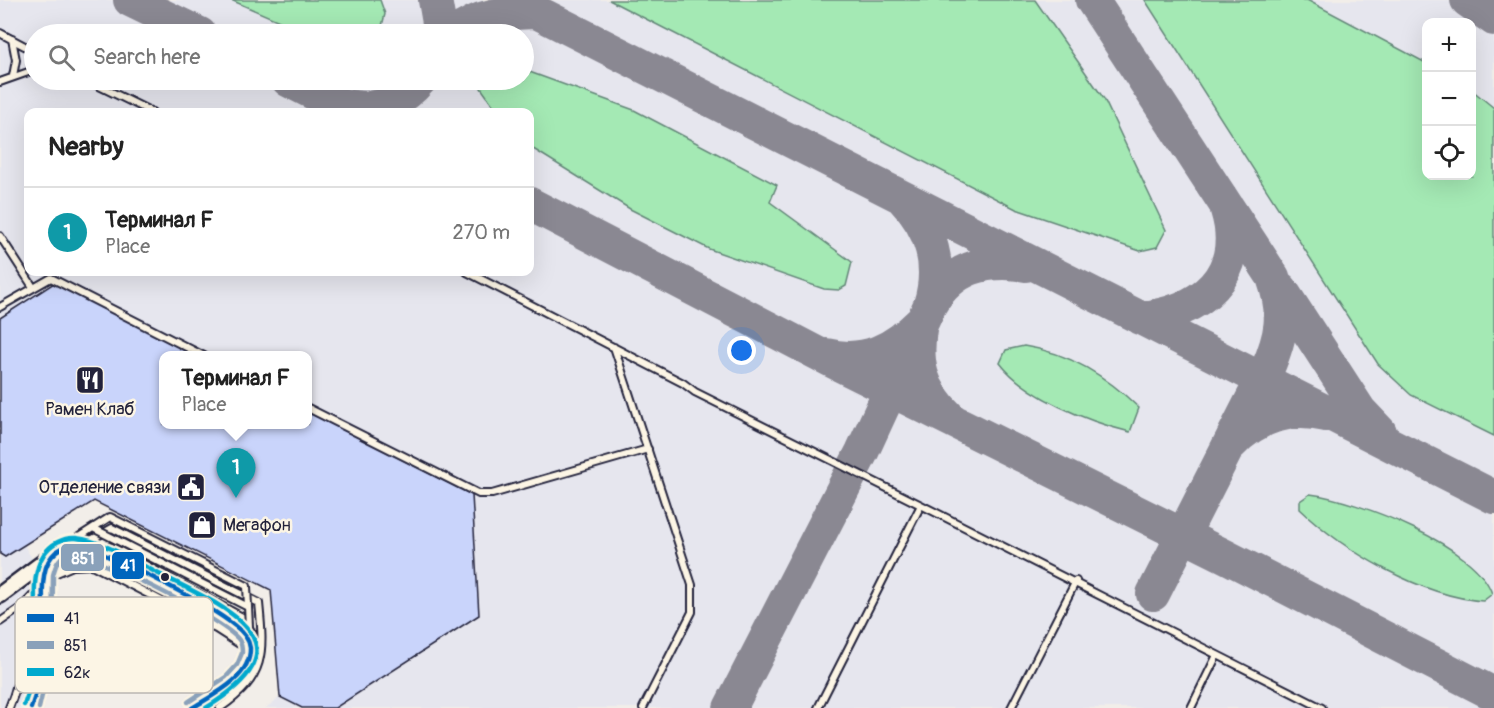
<!DOCTYPE html>
<html lang="en">
<head>
<meta charset="utf-8">
<style>
	body { margin:0; font-family:Pangolin,sans-serif; background:#f2f2f2; color:#222 }
	.controls { position:absolute; right:18px; top:18px; display:grid; overflow:hidden; border-radius:12px; box-shadow:0 6px 24px #0002 }
	.controls button { width:54px; height:54px; display:grid; place-items:center; padding:0; border:0; border-bottom:2px solid #e0e0e0; background:#fff; color:#222; font:30px sans-serif }
	.you { position:absolute; left:742px; top:351px; width:21px; height:21px; margin:-15px; border:4px solid #fff; border-radius:50%; background:#1a73e8; box-shadow:0 0 0 9px #1a73e833 }
	.badge { display:grid; place-items:center; width:39px; height:39px; border-radius:50%; background:#0b8043; color:#fff; font-size:20px; font-weight:700 }
	.pin { position:absolute; translate:-50% -50px; filter:drop-shadow(0 2px 3px #0008) }
	.pin::after { content:''; position:absolute; top:32px; width:21px; height:18px; background:inherit; clip-path:polygon(0 0,100% 0,50% 100%) }
	.popup { position:absolute; left:159px; top:351px; width:153px; height:78px; box-sizing:border-box; display:grid; place-content:center; border-radius:12px; background:#fff; filter:drop-shadow(0 2px 4px #0005); font-size:20px; white-space:nowrap; color:#767676 }
	.popup b { font-size:22px; color:#222 }
	.popup::after { content:''; position:absolute; left:50%; top:100%; margin-left:-12px; border:12px solid transparent; border-top-color:#fff }
	.list { margin:0; padding:0; list-style:none }
	h2 { display:flex; justify-content:space-between; align-items:center; height:78px; margin:0; padding:0 24px; font-size:26px }
	h2 small { font-size:20px; font-weight:400; color:#767676 }
	.list li { display:grid; grid-template-columns:39px 1fr auto; gap:18px; align-items:center; box-sizing:border-box; height:90px; padding:0 24px; border-top:2px solid #e0e0e0 }
	.list b { display:block; font-size:22px; white-space:nowrap }
	.list p { margin:0; font-size:20px; white-space:nowrap; color:#767676 }
	.list em { font-size:20px; font-style:normal; color:#767676 }
	.icon { flex:none; width:33px; height:33px; fill:none; stroke:currentColor; stroke-width:2; stroke-linecap:round; stroke-linejoin:round }
	.map { position:relative; flex:none; width:1494px; height:708px; overflow:hidden }
	.search { position:absolute; background:#fff; box-shadow:0 6px 24px #0002; left:24px; top:24px; width:510px; height:66px; display:flex; align-items:center; gap:15px; box-sizing:border-box; padding:0 21px; border-radius:33px; color:#767676; font-size:22px }
	.panel { position:absolute; background:#fff; box-shadow:0 6px 24px #0002; left:24px; top:108px; width:510px; height:168px; border-radius:12px }
	.map>svg:first-child { display:block }
	.built { fill:#e6e6ee; fill-rule:evenodd }
	.green { fill:#a4e9b4; stroke:#638678; stroke-width:1.5 }
	.lines { fill:none; stroke-linecap:round; stroke-linejoin:round }
	.taxiway { stroke:#8a8892; stroke-width:34 }
	.building { fill:#c9d4fb; stroke:#22223b; stroke-width:1.5 }
	.service-casing { stroke:#22223b; stroke-width:10 }
	.tertiary-casing { stroke:#22223b; stroke-width:20 }
	.service { stroke:#fcf5e5; stroke-width:6 }
	.tertiary { stroke:#fcf5e5; stroke-width:15 }
	.service-bridge-casing { stroke:#22223b; stroke-width:10; stroke-linecap:butt }
	.tertiary-bridge-casing { stroke:#22223b; stroke-width:20; stroke-linecap:butt }
	.service-bridge { stroke:#fcf5e5; stroke-width:6 }
	.tertiary-bridge { stroke:#fcf5e5; stroke-width:15 }
	.bus-1-casing { stroke:#fcf5e5; stroke-width:9 }
	.bus-2-casing { stroke:#fcf5e5; stroke-width:9 }
	.bus-3-casing { stroke:#fcf5e5; stroke-width:9 }
	.bus-1 { stroke:#0065bd; stroke-width:4.5 }
	.bus-2 { stroke:#8aa1ba; stroke-width:4.5 }
	.bus-3 { stroke:#00a9ce; stroke-width:4.5 }
	.bus-dot { fill:#22223b; stroke:#fcf5e5; stroke-width:2 }
	.labels { text-anchor:middle; stroke-width:5; stroke-linejoin:round; paint-order:stroke }
	.poi-label { font-size:18px; fill:#22223b; stroke:#fcf5e5 }
	.key { fill:#fcf5e5; stroke:#bbb6b2; stroke-width:1.5 }
	.key-label { font-size:16px; fill:#22223b }
	.line-badge { stroke:#fcf5e5; stroke-width:2 }
	.badge-label { font-size:16px; text-anchor:middle; font-weight:bold; fill:#fff }
</style>
</head>
<body>
<div class="map">
<svg width="1494" height="708" viewBox="0 0 1494 708">
	<rect width="100%" height="100%" fill="#f2eee9"/>
	<filter id="ink" filterUnits="userSpaceOnUse"><feTurbulence type="fractalNoise" baseFrequency=".0167" numOctaves="2"/><feDisplacementMap in="SourceGraphic" scale="12" xChannelSelector="R" yChannelSelector="G"/><feConvolveMatrix kernelMatrix="1 2 1 2 8 2 1 2 1" color-interpolation-filters="sRGB"/></filter>
	<g filter="url(#ink)">
		<!-- built -->
		<path class="built" d="M0 0H1494V708H266L280 697 271 590 94 501 24 545 34 562 35 644 32 672 20 708H0ZM1426 22H1472V176H1426ZM34 34H524V80H34ZM28 112H530V272H28ZM164 356H308V424H164Z"/>
		<!-- green -->
		<path class="green" d="M231 0H380L385 14 380 34H331L293 27Z
			M609 0H1035L1104 99 1166 230 1157 247 1140 251 1016 209Z
			M1145 0H1307L1426 63V176H1472V90L1494 108V436L1411 395 1378 364Z
			M524 70 634 110 777 185 770 202 852 262 846 286 839 290 824 289 709 249 630 209 530 147V112H498L481 88 487 80H524Z
			M1024 346C1070 353 1106 376 1139 408L1130 432C1089 422 1026 397 1000 363L1006 350Z
			M1310 494C1357 500 1478 546 1492 594L1483 601C1421 596 1345 552 1300 509V501Z"/>
		<g class="lines">
			<!-- taxiway -->
			<path class="taxiway" d="M130 0 200 34
				M435 0 441 34
				M513 0 1494 497
				M1092 0 1273 277C1286 314 1282 335 1267 370L1153 594
				M1467 0 1494 19
				M454 34C482 13 503 13 538 12L535 9
				M288 80 347 110
				M328 100C363 114 394 110 420 80
				M530 204 834 362 1225 556 1494 694
				M1281 289 1360 411 1380 432
				M930 305C952 268 985 258 1026 265
				M1140 318C1200 313 1247 275 1227 210
				M826 355C865 365 894 349 921 322 914 363 920 389 950 418
				M1231 444C1256 417 1290 406 1326 415
				M730 708 862 452 930 305C942 266 932 229 904 200"/>
		</g>
		<!-- building -->
		<path class="building" d="M54 283 197 356H164V424H308V412L472 495 479 615 335 708H302L280 697 271 590 94 501 5 557 0 554V318Z"/>
		<g class="lines">
			<!-- service casing -->
			<g class="service-casing">
				<path id="service" d="M0 33 34 51
					M12 39 16 60 13 76
					M87 80 152 112
					M0 82 34 70
					M0 236 33 287
					M467 272 683 383 695 392 921 505 818 708
					M0 307 51 278 204 356
					M614 347 692 585V612L643 708
					M308 408 479 494H492L648 449
					M921 505 1322 708
					M82 545 112 528 259 603C264 654 266 676 220 708
					M63 566C77 553 92 545 111 547L244 618 258 644 257 657
					M51 575 74 550
					M52 575 73 566 92 565 216 629 244 647
					M0 622 23 606 40 588
					M9 708C23 674 25 643 23 606
					M1011 708 1076 581
					M1191 708 1217 655"/>
			</g>
			<!-- tertiary casing -->
			<g class="tertiary-casing">
				<path id="tertiary" d="M162 585C187 598 243 618 250 647
					M0 595 52 556"/>
			</g>
			<!-- service -->
			<use href="#service" class="service"/>
			<!-- tertiary -->
			<use href="#tertiary" class="tertiary"/>
			<!-- service-bridge casing -->
			<g class="service-bridge-casing">
				<path id="service-bridge" d="M93 528 248 607
					M71 542 110 517 247 586 250 647"/>
			</g>
			<!-- tertiary-bridge casing -->
			<g class="tertiary-bridge-casing">
				<path id="tertiary-bridge" d="M31 708C39 687 44 666 45 644 45 614 28 538 81 546L162 585
					M192 708C215 692 247 679 250 647"/>
			</g>
			<!-- service-bridge -->
			<use href="#service-bridge" class="service-bridge"/>
			<!-- tertiary-bridge -->
			<use href="#tertiary-bridge" class="tertiary-bridge"/>
			<!-- bus-1 casing -->
			<g class="bus-1-casing">
				<path id="bus-1" d="M31 708C38 689 43 670 45 650 47 625 35 576 52 556 58 549 67 545 76 546 106 550 211 606 235 626 242 631 249 639 250 648 251 678 213 695 192 708"/>
			</g>
			<!-- bus-2 casing -->
			<g class="bus-2-casing">
				<path id="bus-2" d="M39 708 52 654 53 575C55 568 57 559 64 556 83 546 224 620 239 640 242 644 242 648 242 653L237 665 226 677 188 702"/>
			</g>
			<!-- bus-3 casing -->
			<g class="bus-3-casing">
				<path id="bus-3" d="M24 705C31 687 36 668 37 648 39 620 27 579 44 554 51 544 63 537 76 538 105 541 137 563 163 576 232 610 310 645 206 708"/>
			</g>
			<!-- bus-1 -->
			<use href="#bus-1" class="bus-1"/>
			<!-- bus-2 -->
			<use href="#bus-2" class="bus-2"/>
			<!-- bus-3 -->
			<use href="#bus-3" class="bus-3"/>
		</g>
	</g>
	<!-- icons -->
	<defs>
		<g id="restaurant-square" transform="scale(1.5)"><rect x="-9" y="-9" width="18" height="18" rx="4" fill="#22223b" stroke="#fcf5e5"/><path d="M-5-6h1v4h1v-4h1v4h1v-4h1v5L-1.5 .5V6h-2V.5L-5-1ZM5-6V6H3V1.5H1.5Q1.5-4 5-6Z" fill="#fff"/></g>
		<g id="civic-square" transform="scale(1.5)"><rect x="-9" y="-9" width="18" height="18" rx="4" fill="#22223b" stroke="#fcf5e5"/><path d="M-.6-6.5H3V-4.5H.6V-3L4-1V1h2V6H-6V1h2V-1L-.6-3ZM-1.2 2.5V6h2.4V2.5Z" fill="#fff"/></g>
		<g id="shop-square" transform="scale(1.5)"><rect x="-9" y="-9" width="18" height="18" rx="4" fill="#22223b" stroke="#fcf5e5"/><path d="M-5-2.5h2.3a2.7 3.5 0 0 1 5.4 0H5L5.5 6h-11ZM-1.5-2.5h3a1.5 2.3 0 0 0-3 0Z" fill="#fff"/></g>
	</defs>
	<g fill-rule="evenodd">
		<use href="#restaurant-square" x="90" y="380"/>
		<use href="#civic-square" x="191" y="487"/>
		<use href="#shop-square" x="202" y="525"/>
	</g>
	<!-- markers -->
	<circle class="bus-dot" cx="165" cy="577" r="5"/>
	<g class="labels">
		<!-- poi labels -->
		<g class="poi-label">
			<text x="90" y="415">Рамен Клаб</text>
			<text x="170" y="493" text-anchor="end">Отделение связи</text>
			<text x="223" y="531" text-anchor="start">Мегафон</text>
		</g>
	</g>
	<!-- legend -->
	<rect x="15" y="597" width="198" height="96" rx="9" class="key"/>
	<rect x="27" y="614" width="27" height="8" fill="#0065bd"/>
	<rect x="27" y="641" width="27" height="8" fill="#8aa1ba"/>
	<rect x="27" y="668" width="27" height="8" fill="#00a9ce"/>
	<g class="key-label">
		<text x="64" y="624">41</text>
		<text x="64" y="651">851</text>
		<text x="64" y="678">62к</text>
	</g>
	<g class="line-badge">
		<rect x="60" y="543" width="45" height="29" rx="6" fill="#8aa1ba"/>
		<rect x="111" y="551" width="34" height="29" rx="6" fill="#0065bd"/>
	</g>
	<g class="badge-label">
		<text x="83" y="564">851</text>
		<text x="128" y="571">41</text>
	</g>
</svg>
<div class="controls">
<button>+</button>
<button>−</button>
<button><svg class="icon" aria-label="locate" viewBox="0 0 24 24"><circle cx="12" cy="12" r="6"/><path d="M12 2v4M12 18v4M2 12h4M18 12h4"/></svg></button>
</div>
<div class="you"></div>
<div class="pin badge" style="left:236px;top:498px;background:#0f9aa8">1</div>
<div class="popup"><b>Терминал F</b>Place</div>
<div class="search"><svg class="icon" aria-label="search" viewBox="0 0 24 24"><circle cx="10" cy="10" r="6"/><path d="M15 15l6 6"/></svg>Search here</div>
<section class="panel">
<h2>Nearby<small></small></h2>
<ul class="list">
<li><span class="badge" style="background:#0f9aa8">1</span><div><b>Терминал F</b><p>Place</p></div><em>270 m</em></li>
</ul>
</section>
</div>
</body>
</html>
